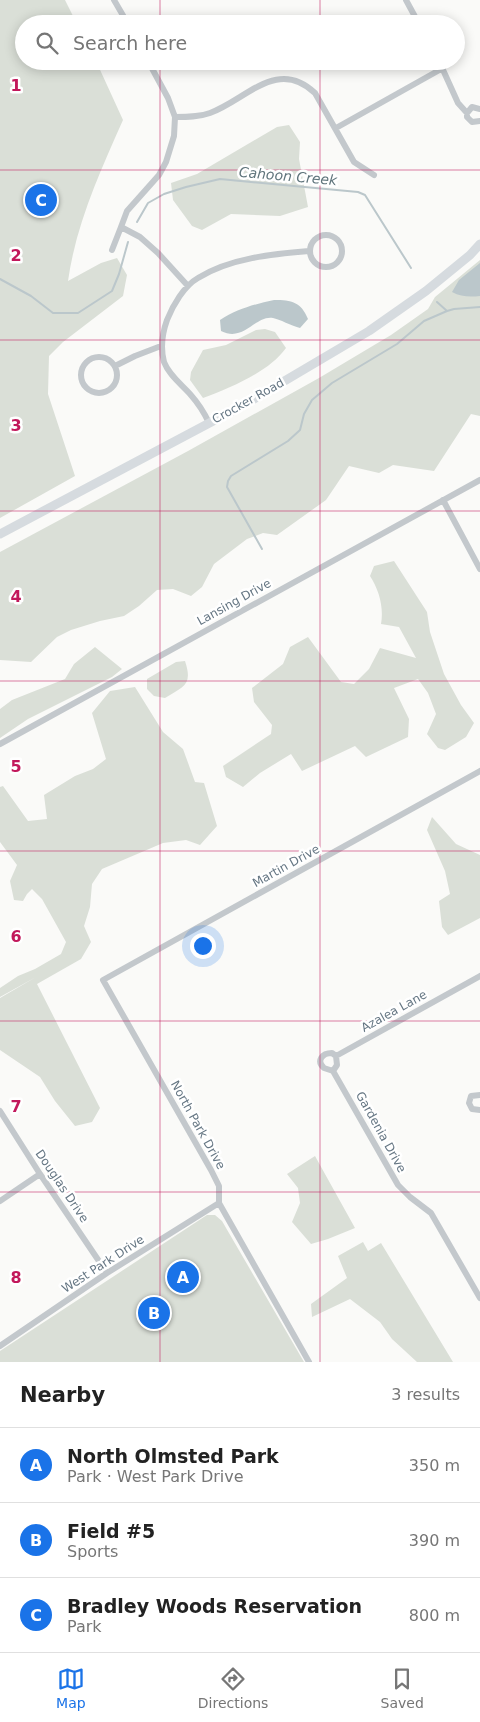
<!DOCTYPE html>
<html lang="en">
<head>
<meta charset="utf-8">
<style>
	body { margin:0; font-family:"DejaVu Sans",sans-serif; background:#f6f6f6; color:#222 }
	.you { position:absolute; left:202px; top:945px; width:18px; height:18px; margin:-12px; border:4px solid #fff; border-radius:50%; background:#1a73e8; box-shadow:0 0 0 8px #1a73e833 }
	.badge { display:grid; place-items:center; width:32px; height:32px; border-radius:50%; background:#1a73e8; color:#fff; font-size:16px; font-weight:700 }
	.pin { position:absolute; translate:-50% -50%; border:2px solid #fff; box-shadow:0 1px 5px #0006 }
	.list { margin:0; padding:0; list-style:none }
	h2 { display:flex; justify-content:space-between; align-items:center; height:65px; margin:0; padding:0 20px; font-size:21px }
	h2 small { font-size:16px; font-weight:400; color:#767676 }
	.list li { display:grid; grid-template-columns:32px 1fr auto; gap:15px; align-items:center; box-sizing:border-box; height:75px; padding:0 20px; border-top:1px solid #e0e0e0 }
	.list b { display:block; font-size:19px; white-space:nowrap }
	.list p { margin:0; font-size:16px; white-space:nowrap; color:#767676 }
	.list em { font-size:16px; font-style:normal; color:#767676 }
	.icon { flex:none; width:28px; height:28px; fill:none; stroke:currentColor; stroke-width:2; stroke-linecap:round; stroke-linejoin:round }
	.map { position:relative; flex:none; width:480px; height:1362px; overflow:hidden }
	.search { position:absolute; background:#fff; box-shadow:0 2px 12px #0003; left:15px; right:15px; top:15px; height:55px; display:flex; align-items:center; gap:12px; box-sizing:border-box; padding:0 18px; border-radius:28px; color:#767676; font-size:19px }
	.sheet { height:290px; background:#fff }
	nav { display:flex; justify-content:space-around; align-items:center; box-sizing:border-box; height:70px; border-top:1px solid #e0e0e0; background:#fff; font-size:14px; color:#767676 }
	nav a { display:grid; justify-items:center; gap:2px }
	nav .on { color:#1a73e8 }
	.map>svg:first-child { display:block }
	.green { fill:#dadfd7 }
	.water { fill:#bbc7cb }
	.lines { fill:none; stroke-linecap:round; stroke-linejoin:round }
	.stream { stroke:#bbc7cb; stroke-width:2 }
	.minor { stroke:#c3c8cc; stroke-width:6 }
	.major { stroke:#d6dbdf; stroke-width:9 }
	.grid { fill:none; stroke:#c2185b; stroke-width:1; stroke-opacity:0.55 }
	.labels { text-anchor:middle; stroke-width:5; stroke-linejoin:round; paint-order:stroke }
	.street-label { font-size:12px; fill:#657683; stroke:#fff }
	.water-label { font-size:14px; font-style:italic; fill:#60757c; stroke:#fff }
	.grid-label { font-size:16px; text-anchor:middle; font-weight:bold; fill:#c2185b; stroke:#fff; stroke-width:5; stroke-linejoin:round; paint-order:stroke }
</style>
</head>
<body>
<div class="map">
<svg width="480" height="1362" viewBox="0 0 480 1362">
	<rect width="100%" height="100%" fill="#fafaf8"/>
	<!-- green -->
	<path class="green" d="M0 0H65L77 24H24V61H96L123 120C100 172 76 224 68 281L101 263 117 258 127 275 123 296 63 342 49 356 48 394 75 476 0 518Z
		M289 125 300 142 299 159 308 207 280 216 231 214 202 230 192 226 173 200 171 183 197 174 277 127Z
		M480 260V416L471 414 434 471 393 465 379 473 349 466 326 500 277 535 263 533 247 539 214 564 202 587 191 596 173 589 157 590 139 606 124 616 100 621 71 630 57 637 31 662 0 660V552L188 451 319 378 391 335 428 309 435 297Z
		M265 329 275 332 286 348C269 372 230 388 203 398L190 380 191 372 203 350 226 345 256 330Z
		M394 561 427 612 430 632 444 674 461 705 474 723 466 737 445 750 438 748 427 734 436 714 428 693 418 679 394 688 409 719 408 737 366 757 355 746 302 771 291 754 260 773 243 787 226 777 223 766 271 734 272 725 254 702 252 688 283 664 290 647 308 637 341 682 354 684 369 669 380 648 416 658 399 627 381 624C384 607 379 590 370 576L374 566Z
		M95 647 122 669 112 677 28 719 0 738V709L12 700 65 679 74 664Z
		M185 661C193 685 184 686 165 698L154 696 147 689V679L176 662Z
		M135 687 163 732 183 749 195 782 204 783 217 826 200 845 186 840 163 843 102 869 92 884 90 907 84 926 91 942 81 959 37 984 100 1108 92 1122 75 1126 55 1101 40 1077 0 1050V998L36 977 0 997V988L18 976 35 969 61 954 66 942 42 899 32 889 27 894 23 901 14 900 10 881 17 865 0 842V787L3 786 28 821 47 819 44 795 75 776 93 769 106 759 92 713 110 691Z
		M432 817 456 844 480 855V918L448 935 442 927 439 901 450 894 445 871 427 830Z
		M315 1156 355 1228 328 1239 311 1244 292 1222 300 1203 298 1188 287 1174Z
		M207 1215H215L222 1221 304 1362H0V1351Z
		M363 1242 368 1251 381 1243 453 1362H417L392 1339 380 1322 350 1299 312 1317 311 1304 347 1278 338 1256Z"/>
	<!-- water -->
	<path class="water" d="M480 263V296C470 297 461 297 452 292L459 280Z
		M274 300C292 300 301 302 308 319L300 328C292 326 279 319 273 318 255 315 244 343 221 331L220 320C237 309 255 304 274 300Z"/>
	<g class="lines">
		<!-- stream -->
		<path class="stream" d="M137 222 148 203 164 194 186 187 220 179 358 192 365 195 411 268
			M0 279 31 296 53 313H78L112 291 119 274 128 242
			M437 302 447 311 454 309 480 307
			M262 549 227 487 228 481 231 476 288 441 300 430 304 414 312 400 332 383 397 344 424 321 447 311"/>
		<!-- minor -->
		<path class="minor" d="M114 0 128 24
			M406 0 419 24
			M148 61 168 98 175 117 174 136 166 162 159 175 127 211 121 227 140 237 158 253 188 286
			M439 61 458 103 467 113
			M480 109 472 107 467 113V117L472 122 480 121
			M175 117C187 117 199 117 210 113 246 100 277 57 315 93L354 162 374 175
			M336 128 443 68
			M310 251a16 16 0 1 1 32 0a16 16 0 1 1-32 0Z
			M112 250 121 227
			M81 375a18 18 0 1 1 36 0a18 18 0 1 1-36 0Z
			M115 366 135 356 161 346
			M209 423C204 412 198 403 190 394 181 384 169 375 164 362 160 347 162 334 167 320 173 305 184 286 198 278 230 258 273 254 309 251
			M443 500 480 569
			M0 744 480 480
			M480 976 336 1056 332 1053C322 1053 316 1061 324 1068L333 1071 398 1185 410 1197 431 1213 480 1298
			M333 1071 337 1065 336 1056
			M480 1095 471 1096 469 1103 472 1109 480 1110
			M0 1111 40 1174 107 1273
			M0 1201 40 1174
			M0 1346 107 1273 219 1203
			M309 1362 219 1203V1186L211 1170 103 980 480 771"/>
		<!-- major -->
		<path class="major" d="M0 534 249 402 369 331 426 291 470 255 480 244"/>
	</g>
	<!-- grid -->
	<path class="grid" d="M160 0V24M320 0V24M160 61V1362M320 61V1362M0 170H480M0 340H480M0 511H480M0 681H480M0 851H480M0 1021H480M0 1192H480"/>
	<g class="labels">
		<!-- street labels -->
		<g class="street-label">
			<text transform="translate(248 401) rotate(-29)" y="4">Crocker Road</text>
			<text transform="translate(234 602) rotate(-29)" y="4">Lansing Drive</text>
			<text transform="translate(286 866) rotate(-29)" y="4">Martin Drive</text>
			<text transform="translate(394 1011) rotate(-29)" y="4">Azalea Lane</text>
			<text transform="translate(198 1125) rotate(61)" y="4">North Park Drive</text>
			<text transform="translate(381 1132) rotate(61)" y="4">Gardenia Drive</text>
			<text transform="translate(62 1186) rotate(56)" y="4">Douglas Drive</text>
			<text transform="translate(103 1264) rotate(-33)" y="4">West Park Drive</text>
		</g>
		<!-- water labels -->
		<g class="water-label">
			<text transform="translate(288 176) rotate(5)" y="5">Cahoon Creek</text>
		</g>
	</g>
	<g class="grid-label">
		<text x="16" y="91">1</text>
		<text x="16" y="261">2</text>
		<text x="16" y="431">3</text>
		<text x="16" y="602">4</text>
		<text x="16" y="772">5</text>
		<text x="16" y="942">6</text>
		<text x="16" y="1112">7</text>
		<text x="16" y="1283">8</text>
	</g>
</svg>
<div class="you"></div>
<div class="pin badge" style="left:183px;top:1277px">A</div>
<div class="pin badge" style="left:154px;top:1313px">B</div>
<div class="pin badge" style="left:41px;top:200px">C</div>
<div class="search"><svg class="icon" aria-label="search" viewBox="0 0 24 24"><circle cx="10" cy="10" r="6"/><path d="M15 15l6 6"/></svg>Search here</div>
</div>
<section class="sheet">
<h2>Nearby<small>3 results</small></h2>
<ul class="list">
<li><span class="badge">A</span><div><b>North Olmsted Park</b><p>Park · West Park Drive</p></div><em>350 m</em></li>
<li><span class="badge">B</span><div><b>Field #5</b><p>Sports</p></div><em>390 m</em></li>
<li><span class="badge">C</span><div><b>Bradley Woods Reservation</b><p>Park</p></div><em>800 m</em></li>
</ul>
</section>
<nav>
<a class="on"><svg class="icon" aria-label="map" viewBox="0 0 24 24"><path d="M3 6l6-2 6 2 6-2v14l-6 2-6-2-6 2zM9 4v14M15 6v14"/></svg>Map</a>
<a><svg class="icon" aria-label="directions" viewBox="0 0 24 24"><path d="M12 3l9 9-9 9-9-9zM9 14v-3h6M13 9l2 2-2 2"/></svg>Directions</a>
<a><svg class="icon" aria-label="saved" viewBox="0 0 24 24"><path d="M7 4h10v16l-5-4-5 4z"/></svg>Saved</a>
</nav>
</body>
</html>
